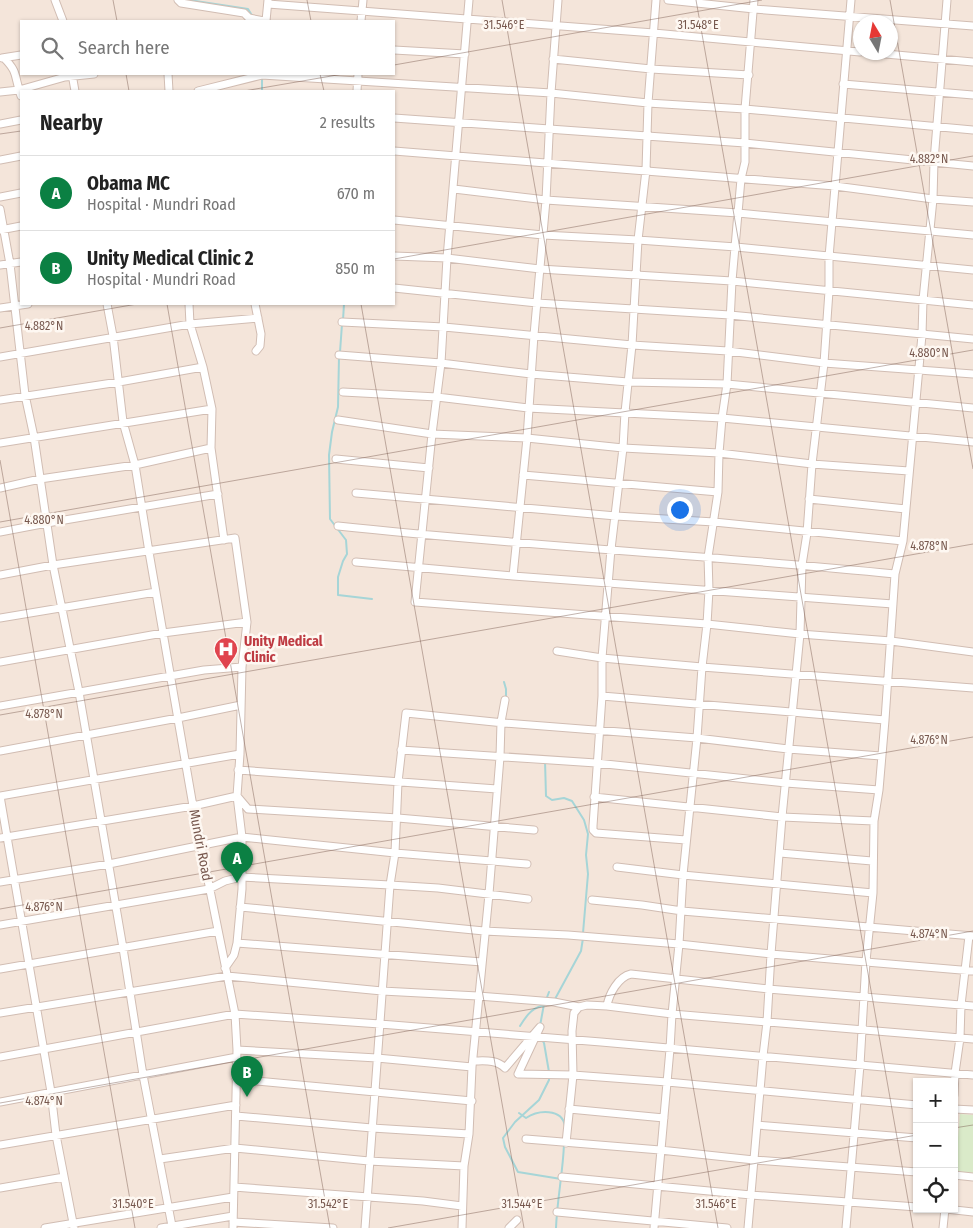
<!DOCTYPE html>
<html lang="en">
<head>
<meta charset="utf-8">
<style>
	body { margin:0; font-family:"Fira Sans Condensed",sans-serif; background:#f6f6f6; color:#222 }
	.controls { position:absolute; right:15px; bottom:15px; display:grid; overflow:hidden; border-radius:0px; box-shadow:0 1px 4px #0004 }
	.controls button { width:45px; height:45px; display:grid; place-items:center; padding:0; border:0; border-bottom:1px solid #e0e0e0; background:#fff; color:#222; font:25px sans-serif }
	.compass { position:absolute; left:853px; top:15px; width:45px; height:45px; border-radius:50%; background:#fff; box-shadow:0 1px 4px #0004; rotate:350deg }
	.you { position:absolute; left:679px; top:509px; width:18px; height:18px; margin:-12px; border:4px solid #fff; border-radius:50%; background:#1a73e8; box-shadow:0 0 0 8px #1a73e833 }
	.badge { display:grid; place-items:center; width:32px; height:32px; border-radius:50%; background:#0b8043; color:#fff; font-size:16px; font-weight:700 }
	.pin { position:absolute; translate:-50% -41px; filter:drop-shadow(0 1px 2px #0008) }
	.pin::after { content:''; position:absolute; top:26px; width:18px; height:15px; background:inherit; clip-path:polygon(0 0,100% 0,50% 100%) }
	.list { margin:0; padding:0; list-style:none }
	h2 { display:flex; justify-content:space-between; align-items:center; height:65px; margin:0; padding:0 20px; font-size:21px }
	h2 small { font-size:16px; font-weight:400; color:#767676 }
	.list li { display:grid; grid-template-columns:32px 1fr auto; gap:15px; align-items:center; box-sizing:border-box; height:75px; padding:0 20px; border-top:1px solid #e0e0e0 }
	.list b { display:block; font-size:19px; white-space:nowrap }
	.list p { margin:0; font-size:16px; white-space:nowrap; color:#767676 }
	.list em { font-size:16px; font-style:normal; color:#767676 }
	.icon { flex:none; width:28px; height:28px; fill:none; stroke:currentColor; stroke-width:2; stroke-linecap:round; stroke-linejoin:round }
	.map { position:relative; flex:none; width:973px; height:1228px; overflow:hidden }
	.search { position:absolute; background:#fff; box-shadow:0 1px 4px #0004; left:20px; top:20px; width:375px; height:55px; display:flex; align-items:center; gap:12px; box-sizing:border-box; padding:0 18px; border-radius:0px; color:#767676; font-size:19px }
	.panel { position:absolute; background:#fff; box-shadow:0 1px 4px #0004; left:20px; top:90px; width:375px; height:215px; border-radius:0px }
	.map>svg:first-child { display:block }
	.residential { fill:#f4e5da; fill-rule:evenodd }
	.green { fill:#daeac9 }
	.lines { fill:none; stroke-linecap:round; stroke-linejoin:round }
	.stream { stroke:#a6d5d7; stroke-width:2 }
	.minor-casing { stroke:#d1bdb3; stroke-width:9 }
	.minor { stroke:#fff; stroke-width:7 }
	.ticks { fill:none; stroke:#77584e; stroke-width:1; stroke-opacity:0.45 }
	.labels { text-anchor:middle; stroke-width:5; stroke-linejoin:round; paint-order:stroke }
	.health-label { font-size:14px; font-weight:bold; fill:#be3a42; stroke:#fef8f2; text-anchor:start }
	.street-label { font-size:14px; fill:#77584e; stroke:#fef8f2 }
	.ticks-label { font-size:12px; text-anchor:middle; fill:#77584e; stroke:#fef8f2; stroke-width:5; stroke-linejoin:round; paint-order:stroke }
</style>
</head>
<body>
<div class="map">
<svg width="973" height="1228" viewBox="0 0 973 1228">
	<rect width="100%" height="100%" fill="#fcf4eb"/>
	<!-- residential -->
	<path class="residential" d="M0 0H973V1228H0ZM21 21H394V74H21ZM860 22H890V52H860ZM21 91H394V304H21ZM917 1082H954V1209H917Z"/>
	<!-- green -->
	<path class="green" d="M960 1114 973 1115V1175L955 1174Z"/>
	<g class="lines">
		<!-- stream -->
		<path class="stream" d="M189 0 248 9 253 17
			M262 91V76
			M343 320 344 304
			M340 352 342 324
			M339 357 338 407 332 432 329 455 330 519 346 540 347 554 343 561 338 577V595L372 599
			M504 682 506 689V697
			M545 761 546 796 552 800 564 798 572 801 584 820 588 834 586 855 588 874 583 933
			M555 999 581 951 583 938
			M546 1000 549 992
			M520 1026C528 1013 533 1007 548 1004
			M540 1026 544 1004
			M542 1040 544 1043 549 1072
			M549 1077V1080L539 1100 515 1122 503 1138 505 1147 518 1172 561 1179
			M519 1113 526 1118C538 1110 562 1108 565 1126
			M556 1228C557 1200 563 1172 564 1144"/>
		<!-- minor casing -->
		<g class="minor-casing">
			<path id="minor" d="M55 0 63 21
				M178 0 181 3 244 13 249 18 264 21
				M469 0 447 258 441 363 432 434 415 602 707 624 800 634 891 641 973 652
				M656 0 648 103 646 170 638 240 632 345 625 412 623 448 611 549 602 658V696L593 826V830L596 833 686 840
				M668 0 754 9 973 26
				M268 4 654 33 860 52
				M266 21 268 0
				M361 21 363 0
				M394 50 465 54
				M864 52 973 62
				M2 58 21 55
				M4 58C19 73 14 77 21 96
				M553 59 651 69 749 75
				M72 74 75 91
				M168 74 169 91
				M843 84 973 95
				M198 91 262 75 551 93 648 103 745 109 973 130
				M357 91 358 74
				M0 92 19 90 65 77 94 74
				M394 118 745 143 973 166
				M0 124 21 120
				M394 151 835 186 933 199 973 202
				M0 160 21 156
				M454 189 546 200 738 213 973 235
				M0 197 21 193
				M0 209 10 264 25 395 34 437 53 565 79 692 123 948 143 1075 172 1226
				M394 220 543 235 638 240 736 247 973 270
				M0 230 21 226
				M394 256 447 258 540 269 732 281 973 305
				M0 265 21 262
				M394 288 537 303 730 315 973 339
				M107 304 113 336 123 422 135 465 149 552 193 806 235 1014 237 1050 233 1228
				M189 304 190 324 203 367 212 409 211 448 224 540
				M255 304 261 334 260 346 256 351
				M0 308 28 304
				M342 322 444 327 632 345 728 351 824 363 973 374
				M339 355 441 363 531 374 628 382 727 384 973 408
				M0 357 190 324 258 318
				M343 392 437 397 528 408 722 418 973 442
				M0 400 119 382 203 367
				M338 420 432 434 527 438 623 448 719 453 812 464 909 471
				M0 443 212 409
				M336 459 429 468
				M523 475 718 492
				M0 488 40 479 135 465 211 448
				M356 493 616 516 714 522 903 541
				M809 499 906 509
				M338 526C523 546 710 555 895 574
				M0 532 47 523 218 494
				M356 562 513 576 893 604
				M0 575 53 565 235 538 247 622 242 667 240 754 237 796 242 837V889L237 943 234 955 225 968
				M513 576 527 438 534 335 546 200 551 93 558 0
				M0 618 156 592
				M557 651 602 658 702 667 973 688
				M0 662 163 633 247 622
				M602 696 885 720
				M0 706 204 670 242 667
				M401 750 596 763 786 783 879 790
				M0 751 178 718 241 705
				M238 770 497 789
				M0 796 51 1092 56 1135 74 1228
				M0 796 240 754
				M594 797 782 817 874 821
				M0 838 193 806 237 796 248 809 398 818 534 830
				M780 853 872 861
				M617 867 683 875 873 893
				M0 882 109 864 242 837 395 853 527 864
				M592 900 642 905 682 911 973 936
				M240 907 484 931 568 935 679 944 771 954 973 971
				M0 925 209 889 225 881 241 877 390 885 438 888 528 899
				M237 943 482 962
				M0 969 218 931
				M607 1006C609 994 618 977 631 974L768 989 973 1006
				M0 1013 227 976 382 991 478 996 554 1002 579 1007
				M237 1050 377 1058 472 1067
				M0 1057 235 1014 380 1024 601 1042 973 1075
				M473 1061C484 1061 496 1059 505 1068L540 1027 518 1074 573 1075 667 1082 917 1105
				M236 1079 472 1101
				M954 1095 955 1073 960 1038 961 1005 969 936
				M0 1102 237 1057
				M569 1109 664 1118
				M954 1109 973 1110
				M236 1116 372 1128 469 1134
				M757 1125 917 1138
				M526 1139 660 1150 754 1160 917 1172
				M566 1143 573 1075 572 1031 574 1013 579 1007 587 1005 607 1006 672 1014 973 1039
				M0 1145 236 1105
				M160 1159 235 1148 369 1161 464 1166
				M954 1175 973 1177
				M562 1177 751 1195 917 1207
				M234 1187 423 1201 462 1206
				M0 1188 64 1177
				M946 1209 973 1212
				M557 1212 727 1228
				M233 1222 333 1228
				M45 1228 233 1197
				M161 1228 233 1216
				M365 1228 390 885 395 853 398 782 406 713 504 723 697 738 788 749 881 756
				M462 1228 464 1166 469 1134 472 1067 489 894 500 757 501 722 505 700
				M509 1228 517 1220
				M654 1228 670 1049 672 1014 679 944 683 875 697 738 702 667 707 624 709 590 708 557 718 492 719 453 722 418 727 384 732 281 741 179 745 162V109L754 0
				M748 1228 763 1056 767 1022 771 954 782 817 800 634 802 565 807 533 812 464 824 363 829 291V257L851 0
				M846 1228 860 1065 866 961 873 893 874 821 879 790 885 720 895 574 903 541 922 335 923 300 933 199 934 161 947 0
				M943 1228 945 1209"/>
		</g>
		<!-- minor -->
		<use href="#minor" class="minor"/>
	</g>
	<!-- ticks -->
	<path class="ticks" d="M113 0 117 21M307 0 311 21M502 0 718 1228M696 0 913 1228M890 0 973 469M394 65 762 0M126 74 129 91M320 74 324 91M244 91 343 74M0 134 21 131M394 259 973 156M167 304 330 1228M361 304 524 1228M0 328 137 304M0 460 135 1228M0 522 973 350M0 715 973 544M0 909 973 737M0 1103 973 931M954 1128 973 1125M388 1228 917 1135"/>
	<!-- icons -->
	<defs>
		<g id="hospital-pin" transform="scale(1.25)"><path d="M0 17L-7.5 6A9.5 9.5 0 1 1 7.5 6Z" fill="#e0444e" stroke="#fef8f2"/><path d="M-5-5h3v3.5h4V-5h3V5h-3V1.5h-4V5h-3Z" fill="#fff"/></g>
	</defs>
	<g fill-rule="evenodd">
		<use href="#hospital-pin" x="226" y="649"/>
	</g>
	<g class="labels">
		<!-- health labels -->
		<g class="health-label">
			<text x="244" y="646">Unity Medical<tspan x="244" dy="16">Clinic</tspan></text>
		</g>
		<!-- street labels -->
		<g class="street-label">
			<text transform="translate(201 845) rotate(79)" y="5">Mundri Road</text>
		</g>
	</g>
	<g class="ticks-label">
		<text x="504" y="29">31.546°E</text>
		<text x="698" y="29">31.548°E</text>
		<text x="929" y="163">4.882°N</text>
		<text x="44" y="330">4.882°N</text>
		<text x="929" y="357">4.880°N</text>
		<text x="44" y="524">4.880°N</text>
		<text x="929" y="550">4.878°N</text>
		<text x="44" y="718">4.878°N</text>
		<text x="929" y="744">4.876°N</text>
		<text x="44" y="911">4.876°N</text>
		<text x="929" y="938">4.874°N</text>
		<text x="44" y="1105">4.874°N</text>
		<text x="133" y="1208">31.540°E</text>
		<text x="328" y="1208">31.542°E</text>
		<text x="522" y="1208">31.544°E</text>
		<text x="716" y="1208">31.546°E</text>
	</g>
</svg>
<div class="controls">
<button>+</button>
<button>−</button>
<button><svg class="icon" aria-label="locate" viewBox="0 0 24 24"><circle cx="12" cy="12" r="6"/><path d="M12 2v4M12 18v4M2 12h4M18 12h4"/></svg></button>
</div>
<svg class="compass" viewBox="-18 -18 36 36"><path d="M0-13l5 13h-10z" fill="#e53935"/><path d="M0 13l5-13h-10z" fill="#767676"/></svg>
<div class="you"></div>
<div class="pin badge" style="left:237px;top:883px">A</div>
<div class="pin badge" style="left:247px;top:1097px">B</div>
<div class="search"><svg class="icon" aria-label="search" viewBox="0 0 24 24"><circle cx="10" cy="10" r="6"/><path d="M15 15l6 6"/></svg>Search here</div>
<section class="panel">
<h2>Nearby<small>2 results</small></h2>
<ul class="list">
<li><span class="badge">A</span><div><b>Obama MC</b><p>Hospital · Mundri Road</p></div><em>670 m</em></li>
<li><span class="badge">B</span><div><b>Unity Medical Clinic 2</b><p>Hospital · Mundri Road</p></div><em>850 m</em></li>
</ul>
</section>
</div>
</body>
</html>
